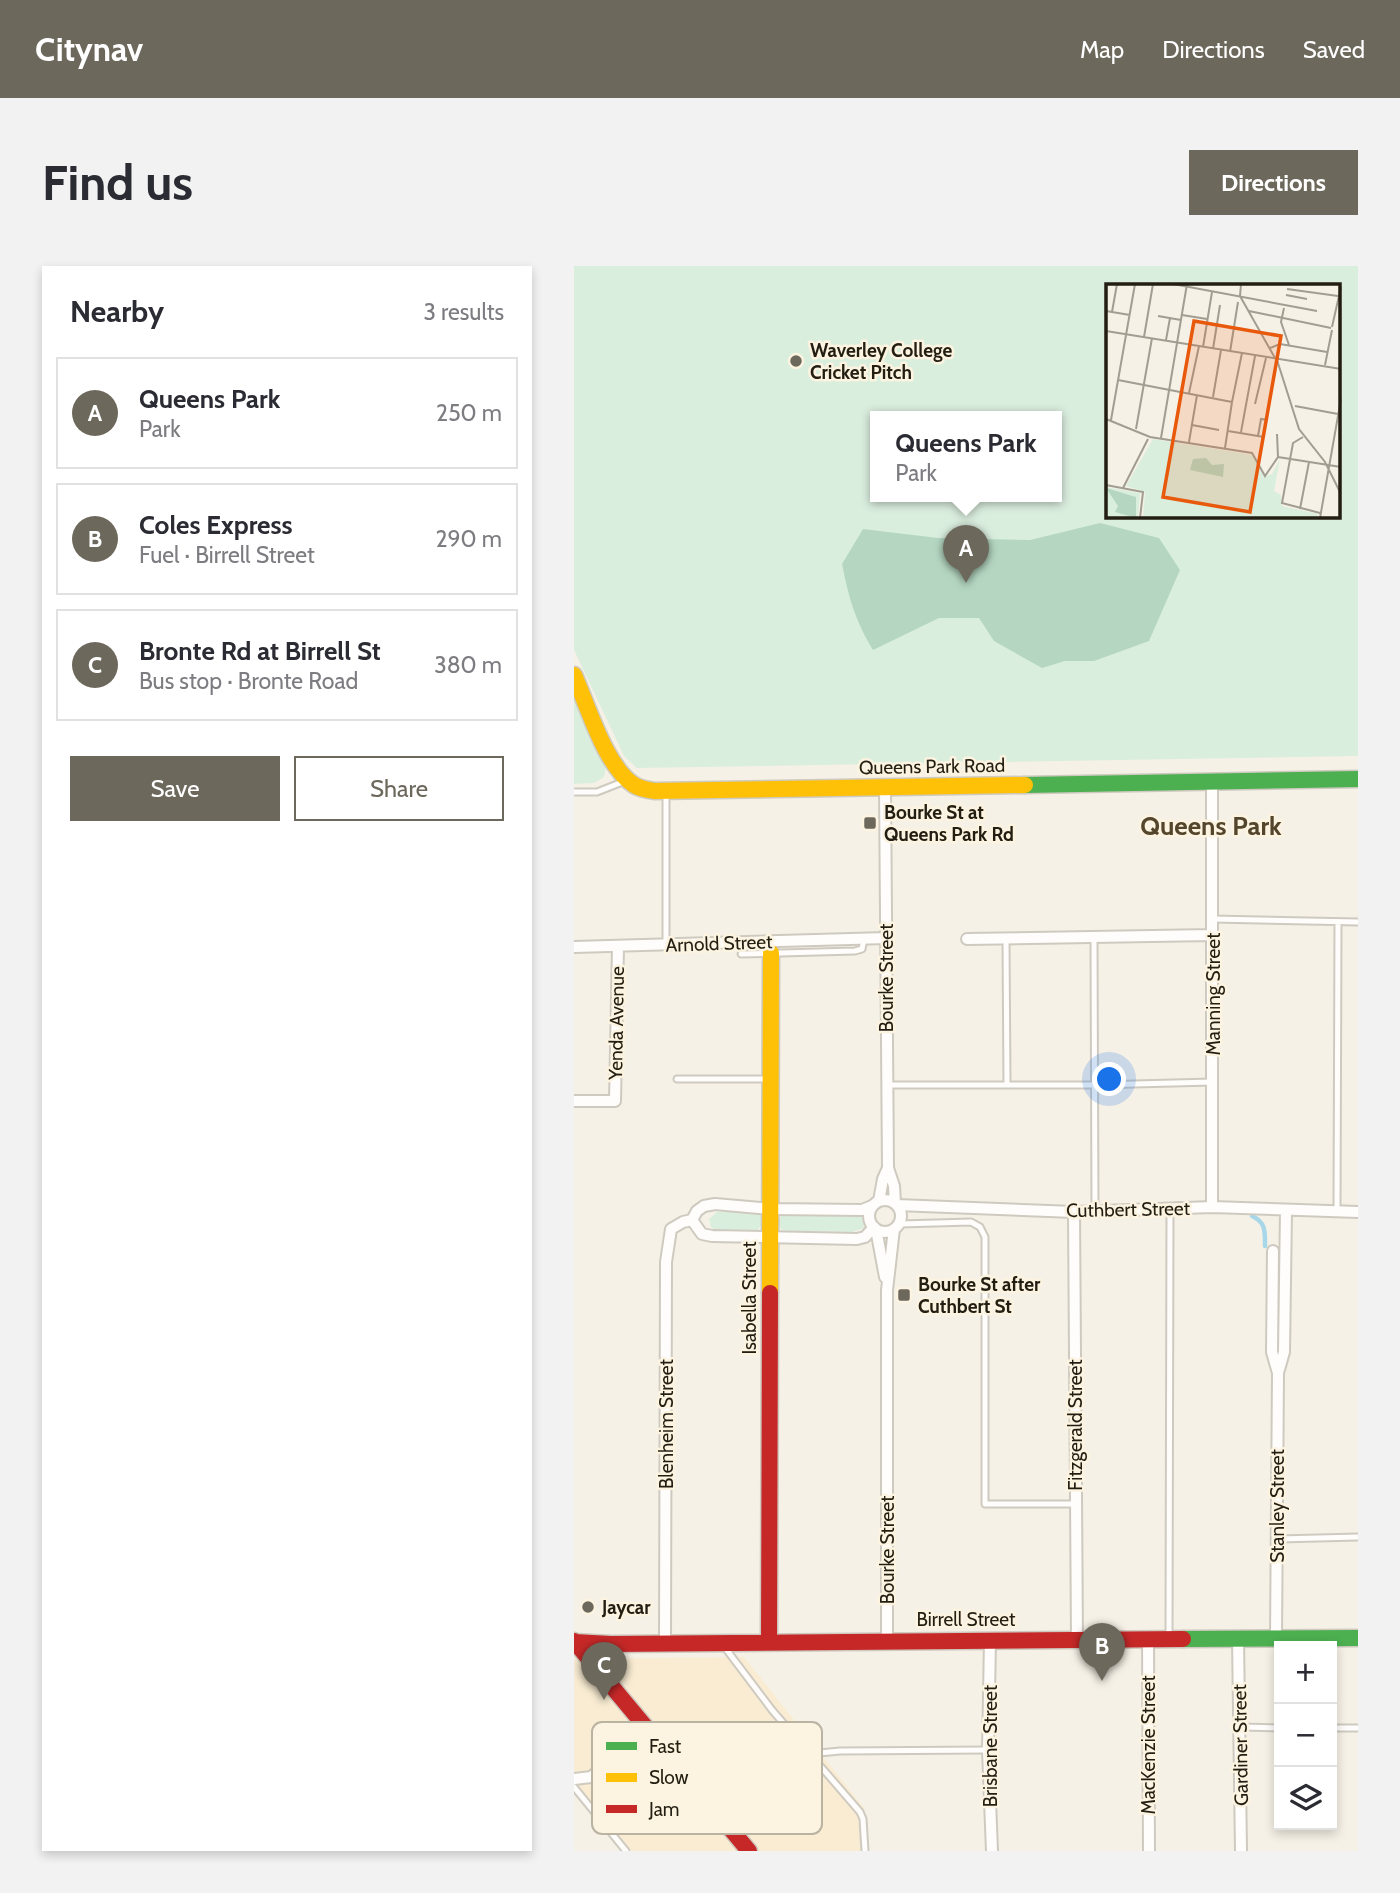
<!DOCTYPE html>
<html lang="en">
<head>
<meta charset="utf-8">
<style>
	body { margin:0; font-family:Cabin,sans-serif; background:#f2f2f3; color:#2b2b33 }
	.controls { position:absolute; right:21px; bottom:21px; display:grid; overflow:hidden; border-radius:0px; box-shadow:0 4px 10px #0003 }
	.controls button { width:63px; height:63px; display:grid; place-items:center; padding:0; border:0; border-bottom:2px solid #e1e1e2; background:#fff; color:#2b2b33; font:35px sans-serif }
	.you { position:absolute; left:536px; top:814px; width:24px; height:24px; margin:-18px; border:5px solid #fff; border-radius:50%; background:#1a73e8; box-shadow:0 0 0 10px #1a73e833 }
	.badge { display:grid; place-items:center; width:46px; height:46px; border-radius:50%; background:#6d685c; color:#fff; font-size:23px; font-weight:700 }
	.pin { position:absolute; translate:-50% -58px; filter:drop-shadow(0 2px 4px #0008) }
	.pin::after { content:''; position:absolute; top:37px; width:24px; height:21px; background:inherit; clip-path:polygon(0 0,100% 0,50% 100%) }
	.popup { position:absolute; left:296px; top:145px; width:192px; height:91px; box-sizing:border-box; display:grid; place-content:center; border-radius:0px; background:#fff; filter:drop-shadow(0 2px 5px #0005); font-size:23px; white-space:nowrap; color:#7c7c81 }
	.popup b { font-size:26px; color:#2b2b33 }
	.popup::after { content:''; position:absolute; left:50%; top:100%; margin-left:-14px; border:14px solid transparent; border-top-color:#fff }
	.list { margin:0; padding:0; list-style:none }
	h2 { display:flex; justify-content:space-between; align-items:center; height:91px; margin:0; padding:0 28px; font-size:30px }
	h2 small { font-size:23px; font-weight:400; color:#7c7c81 }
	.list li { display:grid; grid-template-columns:46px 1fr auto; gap:21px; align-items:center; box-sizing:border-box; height:112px; margin:0 14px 14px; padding:0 14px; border:2px solid #e1e1e2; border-radius:0px }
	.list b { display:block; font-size:26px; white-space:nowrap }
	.list p { margin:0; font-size:23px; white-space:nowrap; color:#7c7c81 }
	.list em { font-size:23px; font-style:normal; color:#7c7c81 }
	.actions { display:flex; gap:14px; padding:21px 28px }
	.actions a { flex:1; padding:16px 0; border:2px solid #6d685c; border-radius:0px; text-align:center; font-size:24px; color:#6d685c }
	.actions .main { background:#6d685c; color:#fff }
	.icon { flex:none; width:38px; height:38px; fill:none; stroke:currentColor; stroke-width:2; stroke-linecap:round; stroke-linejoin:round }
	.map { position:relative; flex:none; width:784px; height:1585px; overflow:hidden; border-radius:0px }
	header { display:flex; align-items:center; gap:42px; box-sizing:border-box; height:98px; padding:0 35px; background:#6d685c; color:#fff }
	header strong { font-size:33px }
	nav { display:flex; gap:38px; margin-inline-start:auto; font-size:24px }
	.intro { display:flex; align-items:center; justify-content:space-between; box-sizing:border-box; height:168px; padding:0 42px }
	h1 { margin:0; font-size:49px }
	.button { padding:18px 32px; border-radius:0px; background:#6d685c; color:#fff; font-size:24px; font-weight:700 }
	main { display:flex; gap:42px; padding:0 42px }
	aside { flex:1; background:#fff; border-radius:0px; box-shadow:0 4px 10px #0003 }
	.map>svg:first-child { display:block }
	.built { fill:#f9ecd2 }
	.green { fill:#daeede; fill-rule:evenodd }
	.forest { fill:#b5d7c1 }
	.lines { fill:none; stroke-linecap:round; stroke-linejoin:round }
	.stream { stroke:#a8d7e9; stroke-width:4.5 }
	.lane-casing { stroke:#cfcac0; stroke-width:9 }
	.street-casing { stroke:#cfcac0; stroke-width:14 }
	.fast-casing { stroke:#cfcac0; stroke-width:19 }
	.slow-casing { stroke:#cfcac0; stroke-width:19 }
	.jam-casing { stroke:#cfcac0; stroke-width:19 }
	.lane { stroke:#fefdfb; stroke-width:5 }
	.street { stroke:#fefdfb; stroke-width:10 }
	.fast { stroke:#4caf50; stroke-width:16 }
	.slow { stroke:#ffc107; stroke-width:16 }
	.jam { stroke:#c62828; stroke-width:16 }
	.poi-dot { fill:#6d685c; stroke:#fcf3e0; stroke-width:2.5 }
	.labels { text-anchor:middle; stroke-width:5; stroke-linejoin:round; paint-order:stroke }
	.poi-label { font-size:19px; font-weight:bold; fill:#231e12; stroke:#fcf3e0; text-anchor:start }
	.street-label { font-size:19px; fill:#231e12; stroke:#fcf3e0 }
	.district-label { font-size:26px; font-weight:bold; fill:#53462c; stroke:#fcf3e0 }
	.inset-road { fill:none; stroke:#a29d91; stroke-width:2 }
	.view { fill:#e8590c; fill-opacity:0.15; stroke:#e8590c; stroke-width:3.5 }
	.inset-edge { fill:none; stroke:#231e12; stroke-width:3.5 }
	.key { fill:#fcf3e0; stroke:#bbb3a2; stroke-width:2 }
	.key-label { font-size:19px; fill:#231e12 }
</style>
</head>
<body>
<header>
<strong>Citynav</strong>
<nav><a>Map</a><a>Directions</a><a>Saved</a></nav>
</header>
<div class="intro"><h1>Find us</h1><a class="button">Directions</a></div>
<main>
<aside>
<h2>Nearby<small>3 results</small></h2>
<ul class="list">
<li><span class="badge">A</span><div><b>Queens Park</b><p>Park</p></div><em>250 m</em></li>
<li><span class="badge">B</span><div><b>Coles Express</b><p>Fuel · Birrell Street</p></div><em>290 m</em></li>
<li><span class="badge">C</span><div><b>Bronte Rd at Birrell St</b><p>Bus stop · Bronte Road</p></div><em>380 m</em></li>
</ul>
<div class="actions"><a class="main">Save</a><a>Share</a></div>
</aside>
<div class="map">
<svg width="784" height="1585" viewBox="0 0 784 1585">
	<rect width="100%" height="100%" fill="#f6f1e6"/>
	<!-- built -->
	<path class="built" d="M170 1391 290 1542 295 1585H56L0 1514V1393Z"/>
	<!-- green -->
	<path class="green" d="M0 0H784V490L63 502 50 490 0 384ZM534 19H765V250H534ZM301 151H483V231H301Z
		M0 429 32 500 30 511 20 517 0 518Z
		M143 946H181L187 950 189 957 183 965H142L137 961 135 953Z
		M208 948H287L290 962 278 966 211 965 207 963 204 956Z"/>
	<!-- forest -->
	<path class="forest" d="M526 257 585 272 606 304 575 375 520 395H491L468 402 420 375 405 352H365L299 384C281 354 275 333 268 298L289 263 364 272 456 274Z"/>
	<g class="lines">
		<!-- stream -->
		<path class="stream" d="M678 950C692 956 691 966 691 980"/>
		<!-- lane casing -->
		<g class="lane-casing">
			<path id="lane" d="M0 526H23L51 515
				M92 528V677
				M638 653 784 656
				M520 671 521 945
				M432 673 433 818
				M167 688 281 685 288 683 290 673
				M103 813H194
				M313 819H521L639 816
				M763 946 764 656
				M326 958 397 956 406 961 411 971V1238H502
				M704 1273 784 1271
				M595 1372 596 942
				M149 1379 198 1444 286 1546 289 1553 291 1585
				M667 1461 705 1462
				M758 1462H784
				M235 1488 266 1485 413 1484
				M0 1521 52 1585"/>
		</g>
		<!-- street casing -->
		<g class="street-casing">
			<path id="street" d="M638 515V941
				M311 521 314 902 320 920 321 937
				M393 673 638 669
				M0 681 312 672
				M0 835H41L44 681
				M295 950a16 16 0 1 1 32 0a16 16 0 1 1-32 0Z
				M305 935 309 913 314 902
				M323 939 500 946 638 941 784 946
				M500 946 503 1373
				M118 954 128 968 138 970 283 973 291 971 300 961
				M118 954 123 945 130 940 141 938 197 943 288 944 298 940
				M302 963 311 1011
				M699 985 698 1086 704 1107
				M574 1372 575 1585
				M702 1372 704 1107 710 1086 712 945
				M664 1373 667 1585
				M416 1374 414 1484 418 1585
				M313 1375V1024L320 963
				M91 1377 92 996 97 963 109 956 118 954
				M0 1513 17 1511 74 1464"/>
		</g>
		<!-- fast casing -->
		<g class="fast-casing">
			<path id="fast" d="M451 519 784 513
				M609 1373 784 1372"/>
		</g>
		<!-- slow casing -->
		<g class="slow-casing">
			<path id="slow" d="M0 409C14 440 31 500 60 519 66 523 74 524 81 525L451 519
				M196 1027 197 687"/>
		</g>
		<!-- jam casing -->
		<g class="jam-casing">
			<path id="jam" d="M0 1375 175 1585
				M0 1376 37 1378 609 1373
				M195 1376 196 1027"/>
		</g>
		<!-- lane -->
		<use href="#lane" class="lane"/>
		<!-- street -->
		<use href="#street" class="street"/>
		<!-- fast -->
		<use href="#fast" class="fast"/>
		<!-- slow -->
		<use href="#slow" class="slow"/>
		<!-- jam -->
		<use href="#jam" class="jam"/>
	</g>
	<!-- markers -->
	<g class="poi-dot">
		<circle cx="222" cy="95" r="7"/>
		<rect x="289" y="550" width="14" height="14" rx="3.5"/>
		<rect x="323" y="1022" width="14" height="14" rx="3.5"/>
		<circle cx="14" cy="1341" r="7"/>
	</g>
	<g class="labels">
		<!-- poi labels -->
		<g class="poi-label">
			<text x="236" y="91">Waverley College<tspan x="236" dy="22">Cricket Pitch</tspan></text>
			<text x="310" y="553">Bourke St at<tspan x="310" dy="22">Queens Park Rd</tspan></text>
			<text x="344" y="1025">Bourke St after<tspan x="344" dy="22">Cuthbert St</tspan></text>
			<text x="28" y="1348">Jaycar</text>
		</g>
		<!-- street labels -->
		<g class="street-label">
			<text transform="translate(358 500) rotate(-1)" y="7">Queens Park Road</text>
			<text transform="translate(145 677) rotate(-2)" y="7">Arnold Street</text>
			<text transform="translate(312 712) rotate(-90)" y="7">Bourke Street</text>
			<text transform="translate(639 728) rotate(-90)" y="7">Manning Street</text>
			<text transform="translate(42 757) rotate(-89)" y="7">Yenda Avenue</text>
			<text transform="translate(554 943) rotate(-1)" y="7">Cuthbert Street</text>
			<text transform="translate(175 1032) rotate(-90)" y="7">Isabella Street</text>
			<text transform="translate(92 1158) rotate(-90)" y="7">Blenheim Street</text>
			<text transform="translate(501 1159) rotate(-90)" y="7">Fitzgerald Street</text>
			<text transform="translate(703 1240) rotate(-90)" y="7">Stanley Street</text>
			<text transform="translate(313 1284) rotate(-90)" y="7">Bourke Street</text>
			<text x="392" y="1360">Birrell Street</text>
			<text transform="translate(574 1479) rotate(-90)" y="7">MacKenzie Street</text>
			<text transform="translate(666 1479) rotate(-91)" y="7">Gardiner Street</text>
			<text transform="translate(416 1480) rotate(-90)" y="7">Brisbane Street</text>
		</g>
		<!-- district labels -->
		<g class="district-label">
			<text x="637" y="569">Queens Park</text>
		</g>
	</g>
	<!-- overview -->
	<g transform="translate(532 18)">
		<rect width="234" height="234" fill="#f6f1e6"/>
		<path d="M47 155 146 171 158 193 166 190 174 175 168 207 175 211 176 222 212 230 211 234H37L39 208 20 202ZM0 203 34 209 32 234H0Z" fill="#daeede"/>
		<path d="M100 174 106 181 118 180 117 193 84 186 87 175ZM0 204 30 213V234L9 228 12 222Z" fill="#b5d7c1"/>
		<path class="inset-road" d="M67 0 211 27M135 0 134 12 169 74M181 5 232 12M180 11 201 15M178 24 175 38 183 61M0 27 24 31M143 27 225 44M6 28 11 0M76 31 101 35M52 32 75 36M226 43 235 3M0 47 235 85M38 53 47 0M60 56 64 34M97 63 106 8M164 64 174 60 221 68M107 65 114 21M124 68 132 18M171 76 193 145 219 178 235 210M219 81 226 46M12 96 126 118M83 109 93 62M107 113 115 66M126 118 136 69M149 120 160 74M189 122 232 130M0 135 44 153 146 169 159 192 172 173 171 150M5 136 29 0M86 141 113 146M30 145 46 54M122 147 158 153M135 148 149 72M152 152 155 135 162 136M197 153 187 159 176 219 214 229M55 154 81 0M83 158 91 111M119 164 126 118M172 173 235 183M0 201 37 208 34 234M17 204 42 155M194 225 203 178M214 234 235 115"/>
		<path class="view" d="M88 37 175 52 144 228 57 213Z"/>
		<rect width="234" height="234" class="inset-edge"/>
	</g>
	<!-- legend -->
	<rect x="18" y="1456" width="230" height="112" rx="10" class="key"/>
	<rect x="32" y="1476" width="31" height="8" fill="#4caf50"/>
	<rect x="32" y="1507" width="31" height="9" fill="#ffc107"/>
	<rect x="32" y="1539" width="31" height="8" fill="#c62828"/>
	<g class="key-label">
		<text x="75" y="1487">Fast</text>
		<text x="75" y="1518">Slow</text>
		<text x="75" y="1550">Jam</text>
	</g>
</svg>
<div class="controls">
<button>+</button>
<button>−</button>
<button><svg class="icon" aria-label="layers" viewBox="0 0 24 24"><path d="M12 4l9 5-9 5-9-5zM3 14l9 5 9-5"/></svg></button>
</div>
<div class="you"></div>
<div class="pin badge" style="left:392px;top:317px">A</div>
<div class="popup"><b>Queens Park</b>Park</div>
<div class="pin badge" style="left:528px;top:1415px">B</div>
<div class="pin badge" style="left:30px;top:1434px">C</div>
</div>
</main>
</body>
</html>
